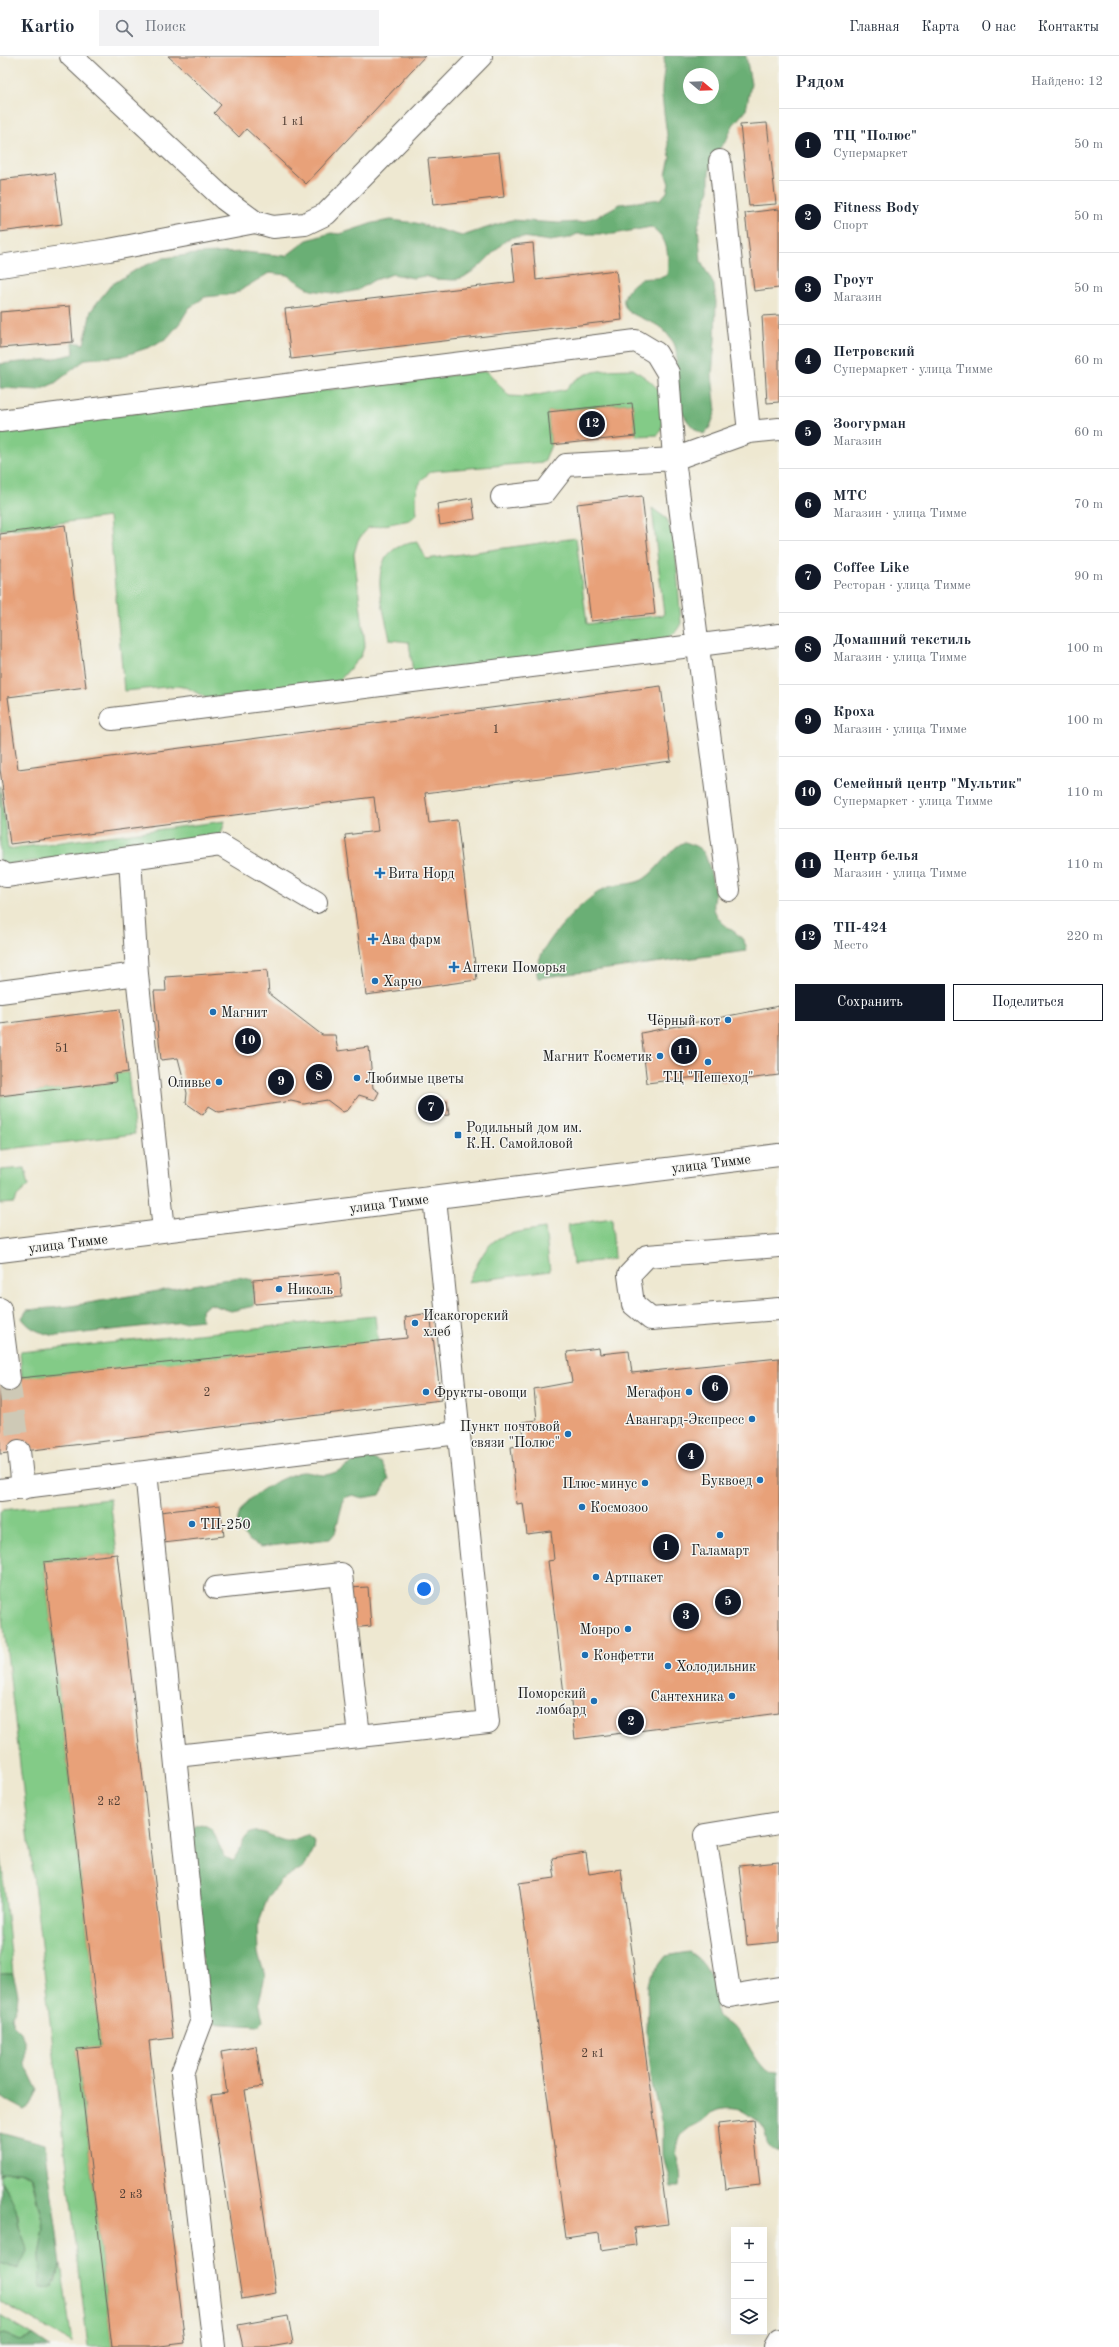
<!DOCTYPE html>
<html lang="ru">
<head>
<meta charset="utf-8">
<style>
	body { margin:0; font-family:"Old Standard TT",serif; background:#f2f2f3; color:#1f2937 }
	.controls { position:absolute; right:12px; bottom:12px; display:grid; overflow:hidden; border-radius:0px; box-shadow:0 4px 16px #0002 }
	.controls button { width:36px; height:36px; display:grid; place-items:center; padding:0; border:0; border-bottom:1px solid #e0e1e3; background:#fff; color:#1f2937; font:20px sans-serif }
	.compass { position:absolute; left:683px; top:12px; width:36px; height:36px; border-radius:50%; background:#fff; box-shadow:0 4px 16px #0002; rotate:109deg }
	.you { position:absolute; left:424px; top:1533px; width:14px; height:14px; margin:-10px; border:3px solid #fff; border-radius:50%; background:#1a73e8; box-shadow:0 0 0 6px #1a73e833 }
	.badge { display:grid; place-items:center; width:26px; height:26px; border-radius:50%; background:#111827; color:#fff; font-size:13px; font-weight:700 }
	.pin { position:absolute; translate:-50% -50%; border:2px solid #fff; box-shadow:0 1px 4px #0006 }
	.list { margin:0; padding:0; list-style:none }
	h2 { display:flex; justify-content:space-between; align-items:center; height:52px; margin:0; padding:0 16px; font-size:17px }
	h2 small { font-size:13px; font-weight:400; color:#747a83 }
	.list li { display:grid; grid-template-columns:26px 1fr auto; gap:12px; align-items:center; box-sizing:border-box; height:72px; padding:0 16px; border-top:1px solid #e0e1e3 }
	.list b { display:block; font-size:15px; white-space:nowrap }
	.list p { margin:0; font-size:13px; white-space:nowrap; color:#747a83 }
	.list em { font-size:13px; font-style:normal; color:#747a83 }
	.actions { display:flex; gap:8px; padding:12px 16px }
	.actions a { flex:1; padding:9px 0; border:1px solid #111827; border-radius:0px; text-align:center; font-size:14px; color:#111827 }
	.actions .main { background:#111827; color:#fff }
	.icon { flex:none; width:22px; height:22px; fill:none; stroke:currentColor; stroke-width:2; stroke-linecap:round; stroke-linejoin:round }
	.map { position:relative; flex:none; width:779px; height:2291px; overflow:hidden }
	header { display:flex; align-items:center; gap:24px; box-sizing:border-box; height:56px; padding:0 20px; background:#fff; border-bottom:1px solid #e0e1e3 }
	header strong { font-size:19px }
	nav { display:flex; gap:22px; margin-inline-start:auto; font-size:14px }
	.search { width:280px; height:36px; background:#f2f2f3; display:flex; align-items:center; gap:10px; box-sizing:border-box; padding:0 14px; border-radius:0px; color:#747a83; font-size:15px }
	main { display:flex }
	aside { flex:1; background:#fff }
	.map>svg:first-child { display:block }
	.green { fill:#83cb87; stroke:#507452 }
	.forest { fill:#6aaf74; stroke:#436648; fill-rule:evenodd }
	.building { fill:#e8a179 }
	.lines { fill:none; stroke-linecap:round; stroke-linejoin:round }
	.minor-tunnel { stroke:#cec9b6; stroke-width:22; stroke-dasharray:22 11; stroke-linecap:butt }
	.minor-casing { stroke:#66635b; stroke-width:24 }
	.major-casing { stroke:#66635b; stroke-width:24 }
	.minor { stroke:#fff; stroke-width:22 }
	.major { stroke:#fff; stroke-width:22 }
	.poi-dot { fill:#1f6fb2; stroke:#f6f6f2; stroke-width:1.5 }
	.labels { text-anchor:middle; stroke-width:3; stroke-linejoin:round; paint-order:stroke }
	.number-label { font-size:12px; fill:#4f3d33 }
	.poi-label { font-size:14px; fill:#1c1c1c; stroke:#f6f6f2; text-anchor:start }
	.street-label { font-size:14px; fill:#1c1c1c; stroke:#f6f6f2 }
</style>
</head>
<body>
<header>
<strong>Kartio</strong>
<div class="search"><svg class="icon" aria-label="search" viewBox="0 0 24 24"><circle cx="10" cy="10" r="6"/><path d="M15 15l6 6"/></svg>Поиск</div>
<nav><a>Главная</a><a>Карта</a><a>О нас</a><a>Контакты</a></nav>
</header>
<main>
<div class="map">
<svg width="779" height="2291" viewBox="0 0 779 2291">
	<rect width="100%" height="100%" fill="#f6f6f2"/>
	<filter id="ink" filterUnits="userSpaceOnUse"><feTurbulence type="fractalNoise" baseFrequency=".025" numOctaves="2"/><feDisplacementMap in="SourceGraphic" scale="8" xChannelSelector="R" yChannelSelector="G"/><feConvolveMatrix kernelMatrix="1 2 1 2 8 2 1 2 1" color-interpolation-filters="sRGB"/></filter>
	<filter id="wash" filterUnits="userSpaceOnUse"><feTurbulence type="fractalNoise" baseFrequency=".012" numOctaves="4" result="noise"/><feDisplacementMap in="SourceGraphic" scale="16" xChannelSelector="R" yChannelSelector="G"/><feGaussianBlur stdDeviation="0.9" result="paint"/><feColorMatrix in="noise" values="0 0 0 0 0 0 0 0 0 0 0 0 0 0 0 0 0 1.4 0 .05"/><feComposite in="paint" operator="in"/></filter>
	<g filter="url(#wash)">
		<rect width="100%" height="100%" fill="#eee8d1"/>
		<!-- green -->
		<path class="green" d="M633 313C640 318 650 324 656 331 664 342 667 368 658 379L636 380 632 347 548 356 551 389 544 406 432 415C415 426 415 439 417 458L410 464 368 472 358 484 354 498 365 588 361 600 339 625 208 643 188 632 177 630 124 635 109 461 0 474V373L487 315 509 340 528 341 567 333C581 312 610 314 633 313Z
			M652 452 667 463 675 488 681 567C677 576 672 580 663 583L413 617 409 586 390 584C383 548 361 491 418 486L426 503 576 482 587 568 664 559Z
			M0 730 8 793 225 765 220 781 3 809 0 806Z
			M128 1016 135 1078 0 1094V1040L116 1026 115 1018Z
			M25 1112 29 1129 17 1140 15 1147 0 1148V1114Z
			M612 1162 614 1203 573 1208 568 1169Z
			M545 1172 550 1215 468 1226C492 1178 492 1180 545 1172Z
			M375 1260 378 1286 22 1322 20 1296Z
			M110 1443 117 1498 44 1506 101 1991 77 1994 112 2291H88L0 1537V1457L2 1454Z
			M0 1791 13 1918H0Z
			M6 2116H19L31 2121 44 2173 39 2199 40 2212 55 2226 61 2208 72 2287 0 2245V2207L18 2213 24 2184 19 2171 18 2158 7 2134 0 2126V2119Z
			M0 2260 34 2280 20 2285 5 2278 0 2279Z"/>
		<!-- forest -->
		<path class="forest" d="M664 0H746L751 28 746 54 733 69 726 85 713 100 709 117V134L698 170 701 206 714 229 716 246 715 284 712 319 716 355 710 371 704 378C684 371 676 344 675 325 674 310 681 295 671 283 658 264 645 266 628 255 627 253 624 250 624 247 622 238 634 226 642 223 651 221 658 224 667 219 669 200 669 182 651 171L614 178H577L569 182 550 185 523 181H513L505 185 479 211 464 221 454 224 435 223 425 220 413 222 393 218 374 224 358 234 339 238 311 234 287 219 269 217 234 238 205 241 189 252 179 268 167 282 150 291 123 300 86 303 55 327 39 334 0 332V308L51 303 74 298 73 286 84 288 91 255 96 248 111 229 139 212 164 202 195 198 244 196 286 200 307 184 331 177 340 178 373 167 391 164 416 167 462 180 511 164 558 167 582 166 598 160 620 148 661 143 667 136 669 128 666 119 670 102 662 41C661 26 666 14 664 0ZM689 18H713V42H689Z
			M685 786C691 788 700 791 704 797 709 805 713 828 715 838 715 843 713 848 714 853 722 876 745 874 747 895L538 922C528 898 583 843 604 833 616 827 629 830 642 824 658 815 671 790 685 786Z
			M239 1221 253 1224 254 1250 231 1255 210 1248 201 1254 202 1264 57 1280C44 1278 29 1274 22 1262L27 1254 71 1250Z
			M368 1401 382 1407 389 1423 380 1439 362 1442 353 1439 344 1442 335 1477 330 1483 261 1491C204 1465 265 1427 297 1417 309 1413 318 1422 330 1418 344 1414 354 1404 368 1401Z
			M202 1768 212 1773 224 1800 233 1805C240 1798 241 1784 249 1778 262 1771 274 1783 286 1785 292 1786 301 1780 307 1779L315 1786 314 1793 305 1810 281 1825 268 1841 257 1871 258 1897 265 1920 259 1946 263 1965 258 1970 208 1967 190 1775 197 1769Z
			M689 1896C706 1905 713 1924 717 1942 718 1949 714 1953 718 1960 723 1967 732 1969 738 1975 749 1987 753 2002 767 2015L779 2016V2096C761 2090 770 2083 762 2071 759 2066 750 2060 746 2057 737 2050 716 2052 708 2059 706 2061 704 2064 702 2065 690 2073 680 2072 677 2089 674 2101 683 2113 680 2131H671L663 2099V2072L652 2029 647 1977 648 1929 650 1921 666 1900Z
			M0 1918H13L18 1938 17 1949 11 1962 13 1968 21 1976 25 1988V2008L37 2033 30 2050 24 2054 0 2041Z
			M0 2076 45 2088 61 2208 52 2231 40 2232 39 2199 44 2173 32 2121C22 2115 10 2114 0 2119Z
			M0 2126 10 2139 16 2152 19 2171 26 2189 27 2195 18 2213 0 2207Z
			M5 2278 20 2285 34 2280 50 2291H0V2279Z"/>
		<g id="blocks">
			<!-- building -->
			<path class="building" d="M168 0H425L306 128 246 73 239 81 214 57 221 49Z
				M767 67 776 148 749 150 740 69Z
				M499 96 504 141 433 149 428 103Z
				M55 117 62 168 0 176V124Z
				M779 153V232L754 235 745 157Z
				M533 187 536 224 616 214 622 264 291 303 285 253 515 226 511 189Z
				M70 250 73 286 0 292V256Z
				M779 259V346L767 347 762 260Z
				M632 347 636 380 551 389 548 356Z
				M642 440 655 558 591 565 577 448Z
				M472 442 475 463 440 469 437 448Z
				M65 469 86 631 8 641 18 713 661 630 671 705 425 737 429 767 457 764 477 924 366 939 345 779 378 775 374 741 10 788 0 713V478Z
				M267 914 269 938 322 979H335L338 995 369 991 373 1032 379 1036 375 1044 359 1039 348 1054 343 1056 327 1044 304 1048 291 1045 219 1056 209 1050 203 1059 186 1047 187 1037 178 1002 161 1004 154 935H166L165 921Z
				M779 950V1019L722 1026 721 1018 647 1027 641 977Z
				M120 953 128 1016 115 1018 116 1026 0 1040V968Z
				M447 1045 449 1059 425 1061 424 1047Z
				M340 1217 342 1241 255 1248 253 1224Z
				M423 1258 431 1265 441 1344 0 1398V1324L407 1282 405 1261Z
				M599 1292 600 1298 629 1295 632 1317 779 1302V1657L575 1683 570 1637 564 1638 548 1505 554 1504 551 1475 527 1478 523 1447 517 1448 511 1391 525 1389 522 1366 537 1364 534 1333 572 1326 567 1296Z
				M220 1449 224 1480 163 1487 160 1456Z
				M117 1498 173 1982 149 1985 185 2287 152 2291H112L77 1993 101 1991 44 1506Z
				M368 1531 371 1570 351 1572 348 1532Z
				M586 1797 589 1818 621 1813 668 2168 634 2172 636 2189 601 2194 599 2177 566 2182 519 1827 555 1822 552 1802Z
				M779 1806V1886L747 1889 739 1810Z
				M256 1990 262 2031 245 2034 276 2237 242 2243 211 2039 227 2037 221 1996Z
				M753 2064 760 2129 725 2133 718 2068Z
				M288 2260 293 2287 270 2291H243L238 2269Z"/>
		</g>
	</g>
	<g filter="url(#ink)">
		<use href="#blocks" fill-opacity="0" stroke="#66635b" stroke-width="1"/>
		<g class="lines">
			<!-- minor-tunnel -->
			<path class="minor-tunnel" d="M9 1323 19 1395"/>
			<!-- minor casing -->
			<g class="minor-casing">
				<path id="minor" d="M71 0 224 143 255 166 273 171 305 168 326 158 481 0
					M720 105 749 376
					M0 210 109 194 255 166
					M0 365 636 285 656 297 668 317 674 403 729 834
					M502 441 545 436 566 409 674 403 749 376 779 373
					M112 663 779 579
					M130 802 137 918
					M0 816 6 820 220 789 316 846
					M0 936 137 918 164 1174
					M779 1190 647 1200 629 1219 633 1248 651 1263 779 1253
					M0 1253 9 1323
					M19 1395 23 1432
					M146 1416 202 1964 182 2017 214 2291
					M0 1434 458 1377
					M216 1532 341 1518 359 1680
					M176 1700 488 1666 435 1142
					M779 1767 705 1779 730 1940 779 1932
					M775 2291 779 2284"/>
			</g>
			<!-- major casing -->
			<g class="major-casing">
				<path id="major" d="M0 1195 779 1099"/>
			</g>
			<!-- minor -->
			<use href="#minor" class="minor"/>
			<!-- major -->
			<use href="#major" class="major"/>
		</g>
	</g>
	<!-- markers -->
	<g class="poi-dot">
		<path d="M378 811h4v4h4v4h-4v4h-4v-4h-4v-4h4z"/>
		<path d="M371 877h4v4h4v4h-4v4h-4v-4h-4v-4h4z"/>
		<path d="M452 905h4v4h4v4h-4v4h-4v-4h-4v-4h4z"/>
		<circle cx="375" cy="925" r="4"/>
		<circle cx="213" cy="956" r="4"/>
		<circle cx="728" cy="964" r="4"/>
		<circle cx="660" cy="1000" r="4"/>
		<circle cx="708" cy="1006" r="4"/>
		<circle cx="357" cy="1022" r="4"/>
		<circle cx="219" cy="1026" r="4"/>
		<rect x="454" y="1075" width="8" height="8" rx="2"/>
		<circle cx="279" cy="1233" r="4"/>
		<circle cx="415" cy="1267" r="4"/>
		<circle cx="426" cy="1336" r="4"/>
		<circle cx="689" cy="1336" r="4"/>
		<circle cx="752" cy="1363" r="4"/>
		<circle cx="568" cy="1378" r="4"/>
		<circle cx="760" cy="1424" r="4"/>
		<circle cx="645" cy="1427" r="4"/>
		<circle cx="582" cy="1451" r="4"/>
		<circle cx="192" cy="1468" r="4"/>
		<circle cx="720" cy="1479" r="4"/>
		<circle cx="596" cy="1521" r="4"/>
		<circle cx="628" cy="1573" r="4"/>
		<circle cx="585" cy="1599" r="4"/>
		<circle cx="668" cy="1610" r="4"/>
		<circle cx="732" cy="1640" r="4"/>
		<circle cx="594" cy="1645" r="4"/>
	</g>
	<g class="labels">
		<!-- number labels -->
		<g class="number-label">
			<text x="293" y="69">1 к1</text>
			<text x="496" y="677">1</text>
			<text x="62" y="996">51</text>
			<text x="207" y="1340">2</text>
			<text x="109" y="1749">2 к2</text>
			<text x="593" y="2001">2 к1</text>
			<text x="131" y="2142">2 к3</text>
		</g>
		<!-- poi labels -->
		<g class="poi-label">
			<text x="388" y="822">Вита Норд</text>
			<text x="381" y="888">Ава фарм</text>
			<text x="462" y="916">Аптеки Поморья</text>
			<text x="383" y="930">Харчо</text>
			<text x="221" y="961">Магнит</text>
			<text x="720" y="969" text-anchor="end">Чёрный кот</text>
			<text x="652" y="1005" text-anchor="end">Магнит Косметик</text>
			<text x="708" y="1026" text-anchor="middle">ТЦ "Пешеход"</text>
			<text x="365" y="1027">Любимые цветы</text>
			<text x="211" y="1031" text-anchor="end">Оливье</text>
			<text x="466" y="1076">Родильный дом им.<tspan x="466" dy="16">К.Н. Самойловой</tspan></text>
			<text x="287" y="1238">Николь</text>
			<text x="423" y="1264">Исакогорский<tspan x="423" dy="16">хлеб</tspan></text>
			<text x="434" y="1341">Фрукты-овощи</text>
			<text x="681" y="1341" text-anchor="end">Мегафон</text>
			<text x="744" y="1368" text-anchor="end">Авангард-Экспресс</text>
			<text x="560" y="1375" text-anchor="end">Пункт почтовой<tspan x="560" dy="16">связи "Полюс"</tspan></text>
			<text x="752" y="1429" text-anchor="end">Буквоед</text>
			<text x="637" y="1432" text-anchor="end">Плюс-минус</text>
			<text x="590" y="1456">Космозоо</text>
			<text x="200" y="1473">ТП-250</text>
			<text x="720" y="1499" text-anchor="middle">Галамарт</text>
			<text x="604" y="1526">Артпакет</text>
			<text x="620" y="1578" text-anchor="end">Монро</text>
			<text x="593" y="1604">Конфетти</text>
			<text x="676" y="1615">Холодильник</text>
			<text x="586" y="1642" text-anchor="end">Поморский<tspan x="586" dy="16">ломбард</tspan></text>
			<text x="724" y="1645" text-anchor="end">Сантехника</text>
		</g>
		<!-- street labels -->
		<g class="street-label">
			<text transform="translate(711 1107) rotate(-7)" y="5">улица Тимме</text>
			<text transform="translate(389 1147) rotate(-7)" y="5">улица Тимме</text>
			<text transform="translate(68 1187) rotate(-7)" y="5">улица Тимме</text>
		</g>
	</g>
</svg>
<div class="controls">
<button>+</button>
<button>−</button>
<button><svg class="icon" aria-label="layers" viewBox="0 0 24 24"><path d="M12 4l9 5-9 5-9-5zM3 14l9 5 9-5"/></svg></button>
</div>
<svg class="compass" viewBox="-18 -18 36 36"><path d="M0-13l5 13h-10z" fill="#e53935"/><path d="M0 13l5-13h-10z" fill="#747a83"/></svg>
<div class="you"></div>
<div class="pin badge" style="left:666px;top:1491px">1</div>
<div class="pin badge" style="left:631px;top:1666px">2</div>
<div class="pin badge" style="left:686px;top:1560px">3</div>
<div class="pin badge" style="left:691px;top:1400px">4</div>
<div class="pin badge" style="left:728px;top:1546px">5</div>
<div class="pin badge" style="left:715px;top:1332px">6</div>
<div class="pin badge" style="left:431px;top:1052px">7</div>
<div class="pin badge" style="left:319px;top:1021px">8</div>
<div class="pin badge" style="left:281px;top:1026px">9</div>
<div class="pin badge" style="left:248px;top:985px">10</div>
<div class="pin badge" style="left:684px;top:995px">11</div>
<div class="pin badge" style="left:592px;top:368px">12</div>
</div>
<aside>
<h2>Рядом<small>Найдено: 12</small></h2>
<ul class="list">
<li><span class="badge">1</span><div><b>ТЦ &quot;Полюс&quot;</b><p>Супермаркет</p></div><em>50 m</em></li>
<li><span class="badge">2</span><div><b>Fitness Body</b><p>Спорт</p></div><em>50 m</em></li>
<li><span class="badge">3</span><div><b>Гроут</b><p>Магазин</p></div><em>50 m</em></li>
<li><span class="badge">4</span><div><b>Петровский</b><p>Супермаркет · улица Тимме</p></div><em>60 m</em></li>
<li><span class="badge">5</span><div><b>Зоогурман</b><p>Магазин</p></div><em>60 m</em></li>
<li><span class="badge">6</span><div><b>МТС</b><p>Магазин · улица Тимме</p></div><em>70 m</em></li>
<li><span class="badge">7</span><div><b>Coffee Like</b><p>Ресторан · улица Тимме</p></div><em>90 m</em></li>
<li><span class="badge">8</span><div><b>Домашний текстиль</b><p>Магазин · улица Тимме</p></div><em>100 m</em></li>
<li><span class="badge">9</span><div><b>Кроха</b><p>Магазин · улица Тимме</p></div><em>100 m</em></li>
<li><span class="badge">10</span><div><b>Семейный центр &quot;Мультик&quot;</b><p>Супермаркет · улица Тимме</p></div><em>110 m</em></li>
<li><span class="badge">11</span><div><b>Центр белья</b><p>Магазин · улица Тимме</p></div><em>110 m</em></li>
<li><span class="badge">12</span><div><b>ТП-424</b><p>Место</p></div><em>220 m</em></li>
</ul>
<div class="actions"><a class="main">Сохранить</a><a>Поделиться</a></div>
</aside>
</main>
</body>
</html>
